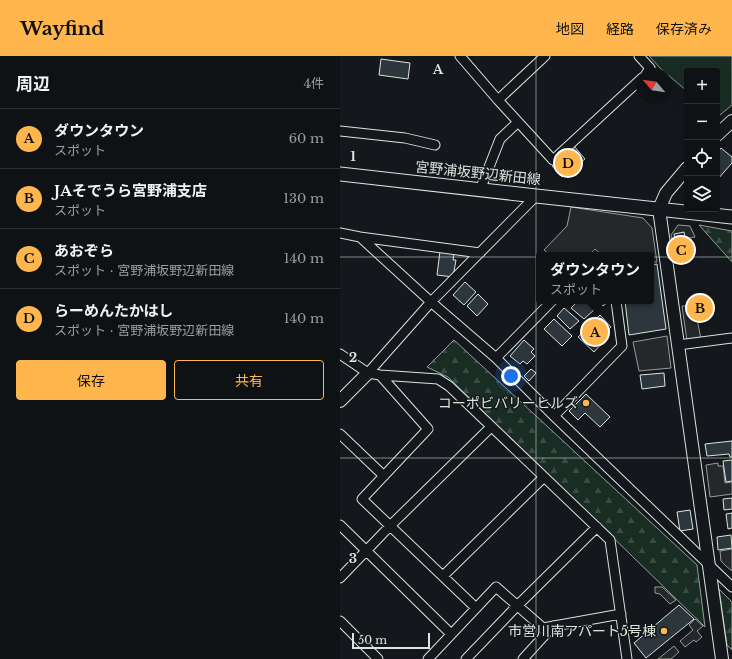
<!DOCTYPE html>
<html lang="ja">
<head>
<meta charset="utf-8">
<style>
	body { margin:0; font-family:"Libre Baskerville","Noto Sans JP",serif; background:#181b1e; color:#f1f3f6 }
	.controls { position:absolute; right:12px; top:12px; display:grid; overflow:hidden; border-radius:4px; box-shadow:0 4px 16px #0002 }
	.controls button { width:36px; height:36px; display:grid; place-items:center; padding:0; border:0; border-bottom:1px solid #2f3234; background:#0f1215; color:#f1f3f6; font:20px sans-serif }
	.compass { position:absolute; left:296px; top:12px; width:36px; height:36px; border-radius:50%; background:#0f1215; box-shadow:0 4px 16px #0002; rotate:299deg }
	.scale { position:absolute; left:12px; bottom:10px; width:78px; box-sizing:border-box; padding-left:4px; border:2px solid #d8e6dc; border-top:0; font-size:11px; line-height:14px; white-space:nowrap; color:#d8e6dc; -webkit-text-stroke:3px #14181c; paint-order:stroke }
	.you { position:absolute; left:171px; top:320px; width:14px; height:14px; margin:-10px; border:3px solid #fff; border-radius:50%; background:#1a73e8; box-shadow:0 0 0 6px #1a73e833 }
	.badge { display:grid; place-items:center; width:26px; height:26px; border-radius:50%; background:#ffb74d; color:#111; font-size:13px; font-weight:700 }
	.pin { position:absolute; translate:-50% -50%; border:2px solid #fff; box-shadow:0 1px 4px #0006 }
	.popup { position:absolute; left:196px; top:196px; width:118px; height:52px; box-sizing:border-box; display:grid; place-content:center; border-radius:4px; background:#0f1215; filter:drop-shadow(0 1px 3px #0005); font-size:13px; white-space:nowrap; color:#9b9ea0 }
	.popup b { font-size:15px; color:#f1f3f6 }
	.popup::after { content:''; position:absolute; left:50%; top:100%; margin-left:-8px; border:8px solid transparent; border-top-color:#0f1215 }
	.list { margin:0; padding:0; list-style:none }
	h2 { display:flex; justify-content:space-between; align-items:center; height:52px; margin:0; padding:0 16px; font-size:17px }
	h2 small { font-size:13px; font-weight:400; color:#9b9ea0 }
	.list li { display:grid; grid-template-columns:26px 1fr auto; gap:12px; align-items:center; box-sizing:border-box; height:60px; padding:0 16px; border-top:1px solid #2f3234 }
	.list b { display:block; font-size:15px; white-space:nowrap }
	.list p { margin:0; font-size:13px; white-space:nowrap; color:#9b9ea0 }
	.list em { font-size:13px; font-style:normal; color:#9b9ea0 }
	.actions { display:flex; gap:8px; padding:12px 16px }
	.actions a { flex:1; padding:9px 0; border:1px solid #ffb74d; border-radius:4px; text-align:center; font-size:14px; color:#ffb74d }
	.actions .main { background:#ffb74d; color:#111 }
	.icon { flex:none; width:22px; height:22px; fill:none; stroke:currentColor; stroke-width:2; stroke-linecap:round; stroke-linejoin:round }
	.map { position:relative; flex:none; width:392px; height:603px; overflow:hidden }
	header { display:flex; align-items:center; gap:24px; box-sizing:border-box; height:56px; padding:0 20px; background:#ffb74d; color:#111 }
	header strong { font-size:19px }
	nav { display:flex; gap:22px; margin-inline-start:auto; font-size:14px }
	main { display:flex }
	aside { flex:1; background:#0f1215 }
	.map>svg:first-child { display:block }
	.green { fill:#1a2d24; stroke:#939e99 }
	.forest { fill:url(#forest-firs); stroke:#939e99 }
	.parking { fill:#24282b; stroke:#939e99 }
	.building { fill:#2c363c; stroke:#d8e6dc }
	.lines { fill:none; stroke-linecap:round; stroke-linejoin:round }
	.minor-casing { stroke:#d8e6dc; stroke-width:11 }
	.tertiary-casing { stroke:#d8e6dc; stroke-width:14 }
	.secondary-casing { stroke:#d8e6dc; stroke-width:15 }
	.minor { stroke:#14181c; stroke-width:9 }
	.tertiary { stroke:#14181c; stroke-width:12 }
	.secondary { stroke:#14181c; stroke-width:13 }
	.grid { fill:none; stroke:#d8e6dc; stroke-width:1; stroke-opacity:0.55 }
	.poi-dot { fill:#ffb74d; stroke:#14181c; stroke-width:1.5 }
	.labels { text-anchor:middle; stroke-width:3; stroke-linejoin:round; paint-order:stroke }
	.street-label { font-size:14px; fill:#d8e6dc; stroke:#14181c }
	.poi-label { font-size:14px; fill:#d8e6dc; stroke:#14181c; text-anchor:end }
	.grid-label { font-size:13px; text-anchor:middle; font-weight:bold; fill:#d8e6dc; stroke:#14181c; stroke-width:3; stroke-linejoin:round; paint-order:stroke }
</style>
</head>
<body>
<header>
<strong>Wayfind</strong>
<nav><a>地図</a><a>経路</a><a>保存済み</a></nav>
</header>
<main>
<aside>
<h2>周辺<small>4件</small></h2>
<ul class="list">
<li><span class="badge">A</span><div><b>ダウンタウン</b><p>スポット</p></div><em>60 m</em></li>
<li><span class="badge">B</span><div><b>JAそでうら宮野浦支店</b><p>スポット</p></div><em>130 m</em></li>
<li><span class="badge">C</span><div><b>あおぞら</b><p>スポット · 宮野浦坂野辺新田線</p></div><em>140 m</em></li>
<li><span class="badge">D</span><div><b>らーめんたかはし</b><p>スポット · 宮野浦坂野辺新田線</p></div><em>140 m</em></li>
</ul>
<div class="actions"><a class="main">保存</a><a>共有</a></div>
</aside>
<div class="map">
<svg width="392" height="603" viewBox="0 0 392 603">
	<defs>
		<pattern id="forest-firs" width="22" height="20" patternUnits="userSpaceOnUse"><rect width="22" height="20" fill="#1a2d24"/><path d="M5 1l3.5 6h-7zM16 11l3.5 6h-7z" fill="#3b4b43"/></pattern>
	</defs>
	<rect width="100%" height="100%" fill="#14181c"/>
	<!-- green -->
	<path class="green" d="M309 0H392V49L380 59 377 58V15H347V35L321 13Z"/>
	<!-- forest -->
	<path class="forest" d="M359 169 392 175V206Z
		M114 284 357 509 365 571 108 321 87 311Z
		M379 533 392 546V594L387 589Z"/>
	<!-- parking -->
	<path class="parking" d="M231 151 303 162 312 172 317 206H311V199H262L255 193 249 199H210L204 194 227 170Z
		M338 169 350 170 355 181 332 186 331 179Z
		M342 250H348L350 263H357L361 283 347 285Z
		M327 280 331 312 299 315 293 286Z
		M378 407V410H383L385 427 392 426V438L370 441 366 409Z
		M392 493V515L386 510 381 505 380 495Z
		M315 531H322L336 544 330 548 320 538 315 537Z
		M355 563 363 570 357 575 362 581 356 586 354 584 345 591 340 585 353 574 349 569Z
		M334 590 339 596 331 603H318Z"/>
	<!-- building -->
	<path class="building" d="M41 3 70 7 68 23 39 19Z
		M234 90 245 103 222 121 212 110Z
		M381 92 392 101V107L377 124V97Z
		M344 176 345 180 335 183 334 178Z
		M347 187 349 199 335 201V189Z
		M100 195 114 198 113 204H116L113 221 97 219Z
		M317 208 326 273 289 279 285 245H311V209Z
		M125 226 136 236 124 249 113 239Z
		M138 238 148 248 137 260 127 250Z
		M369 242 372 259 351 263 348 245Z
		M238 245H246L255 253 244 263 231 252Z
		M258 245H269L263 250Z
		M224 252 239 265 230 273 217 260Z
		M260 259 271 271 260 282 263 286 254 296 238 281Z
		M214 263 232 280 222 290 204 273Z
		M184 284 194 293 191 296 195 300 187 308 183 305 180 308 170 300Z
		M191 313 196 317 189 325 184 320Z
		M324 317 325 330 302 333 300 319Z
		M246 338 270 361 260 371 245 357 238 364 229 355Z
		M392 385V401H390L389 398 367 400 365 388Z
		M392 404V425L386 426 383 405Z
		M392 442V453L384 454 383 443Z
		M350 454 353 473 340 475 337 456Z
		M392 457V472L388 473 386 458Z
		M391 479 392 492 378 494 377 481Z
		M339 549 354 563 306 602 294 587Z"/>
	<g class="lines">
		<!-- minor casing -->
		<g class="minor-casing">
			<path id="minor" d="M120 0 158 44 213 104 302 22
				M299 0 310 12 306 18
				M158 44 205 0
				M0 75 65 82 95 89
				M140 134 160 83 178 66
				M0 177 20 181 91 246 156 302 214 360 392 531
				M20 181 140 197
				M338 289 392 282
				M0 298 28 317 40 319 98 323 109 330 270 484 287 603
				M156 302 212 245
				M28 317 91 246 196 140
				M40 319 88 373 22 443 136 552
				M214 360 282 290 276 245
				M0 378 44 420
				M0 469 111 578
				M103 520 204 421
				M0 522 50 470 151 371
				M0 565 38 603
				M88 603 156 531 203 572 281 558
				M126 603 177 550 257 471
				M183 603 213 570"/>
		</g>
		<!-- tertiary casing -->
		<g class="tertiary-casing">
			<path id="tertiary" d="M377 79 392 65
				M347 112 326 137 319 153 382 603
				M0 345 28 317"/>
		</g>
		<!-- secondary casing -->
		<g class="secondary-casing">
			<path id="secondary" d="M0 118 196 140 392 161"/>
		</g>
		<!-- minor -->
		<use href="#minor" class="minor"/>
		<!-- tertiary -->
		<use href="#tertiary" class="tertiary"/>
		<!-- secondary -->
		<use href="#secondary" class="secondary"/>
	</g>
	<!-- grid -->
	<path class="grid" d="M196 0V603M0 201H392M0 402H392"/>
	<!-- markers -->
	<g class="poi-dot">
		<circle cx="246" cy="347" r="4"/>
		<circle cx="324" cy="575" r="4"/>
	</g>
	<g class="labels">
		<!-- street labels -->
		<g class="street-label">
			<text transform="translate(138 117) rotate(6)" y="5">宮野浦坂野辺新田線</text>
		</g>
		<!-- poi labels -->
		<g class="poi-label">
			<text x="238" y="352">コーポビバリーヒルズ</text>
			<text x="316" y="580">市営川南アパート5号棟</text>
		</g>
	</g>
	<g class="grid-label">
		<text x="98" y="18">A</text>
		<text x="13" y="105">1</text>
		<text x="13" y="306">2</text>
		<text x="13" y="507">3</text>
	</g>
</svg>
<div class="controls">
<button>+</button>
<button>−</button>
<button><svg class="icon" aria-label="locate" viewBox="0 0 24 24"><circle cx="12" cy="12" r="6"/><path d="M12 2v4M12 18v4M2 12h4M18 12h4"/></svg></button>
<button><svg class="icon" aria-label="layers" viewBox="0 0 24 24"><path d="M12 4l9 5-9 5-9-5zM3 14l9 5 9-5"/></svg></button>
</div>
<svg class="compass" viewBox="-18 -18 36 36"><path d="M0-13l5 13h-10z" fill="#e53935"/><path d="M0 13l5-13h-10z" fill="#9b9ea0"/></svg>
<div class="scale">50 m</div>
<div class="you"></div>
<div class="pin badge" style="left:255px;top:276px">A</div>
<div class="popup"><b>ダウンタウン</b>スポット</div>
<div class="pin badge" style="left:360px;top:252px">B</div>
<div class="pin badge" style="left:341px;top:194px">C</div>
<div class="pin badge" style="left:228px;top:107px">D</div>
</div>
</main>
</body>
</html>
